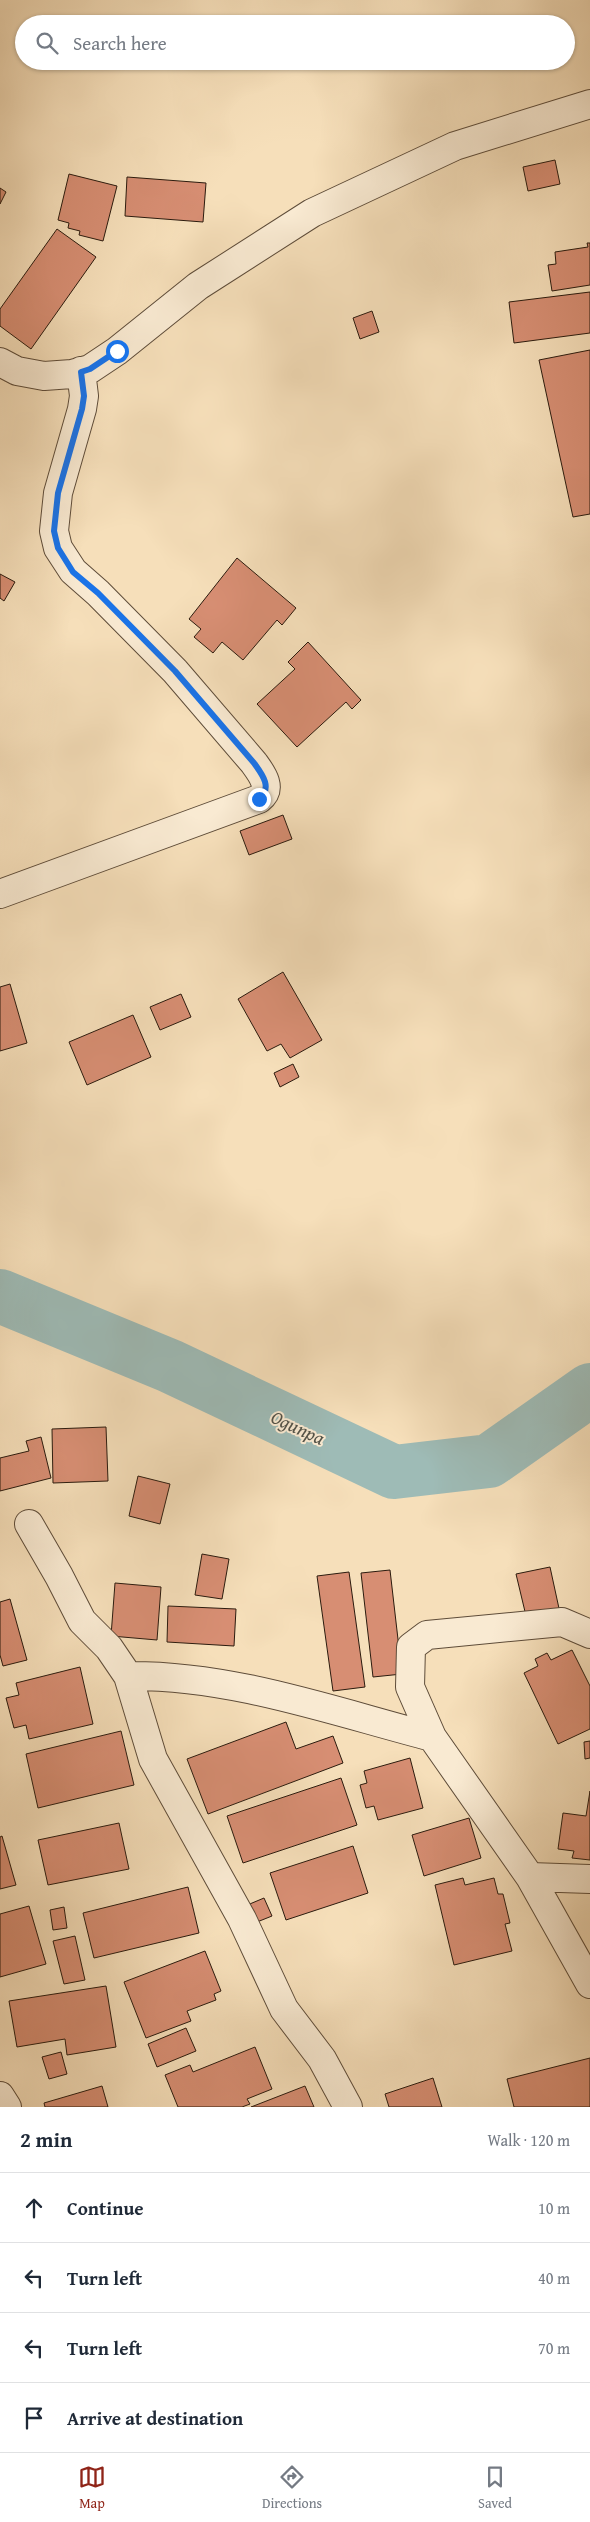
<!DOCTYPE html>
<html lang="en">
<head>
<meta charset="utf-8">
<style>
	body { margin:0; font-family:"Gentium Book Plus",serif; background:#f2f2f3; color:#1f2937 }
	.stop { position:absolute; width:15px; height:15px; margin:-11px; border:4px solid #1a73e8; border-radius:50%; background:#fff }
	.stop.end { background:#1a73e8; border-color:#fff; box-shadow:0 1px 5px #0008 }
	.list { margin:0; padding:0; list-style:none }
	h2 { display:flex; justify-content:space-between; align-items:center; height:65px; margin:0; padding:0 20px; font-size:21px }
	h2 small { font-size:16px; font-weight:400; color:#747a83 }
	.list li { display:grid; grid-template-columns:32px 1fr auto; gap:15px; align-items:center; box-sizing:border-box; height:70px; padding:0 20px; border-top:1px solid #e0e1e3 }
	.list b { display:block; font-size:19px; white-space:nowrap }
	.list em { font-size:16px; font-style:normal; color:#747a83 }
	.icon { flex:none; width:28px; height:28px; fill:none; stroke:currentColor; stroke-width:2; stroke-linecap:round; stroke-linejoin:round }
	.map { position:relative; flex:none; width:590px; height:2107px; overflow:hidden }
	.search { position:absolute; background:#fff; box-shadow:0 1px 4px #0004; left:15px; right:15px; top:15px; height:55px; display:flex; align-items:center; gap:12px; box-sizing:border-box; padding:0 18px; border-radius:28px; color:#747a83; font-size:19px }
	.sheet { height:345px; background:#fff }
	nav { display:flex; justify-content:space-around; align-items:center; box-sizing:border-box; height:70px; border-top:1px solid #e0e1e3; background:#fff; font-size:14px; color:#747a83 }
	nav a { display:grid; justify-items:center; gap:2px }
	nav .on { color:#8f2418 }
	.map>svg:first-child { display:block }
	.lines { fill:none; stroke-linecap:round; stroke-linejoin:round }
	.river { stroke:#9ebbb6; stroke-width:54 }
	.building { fill:#d78e73; stroke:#2b1b0e }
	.minor-casing { stroke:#5e4c39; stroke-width:30 }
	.minor { stroke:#f9ead2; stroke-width:28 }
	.route { stroke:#1a73e8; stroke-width:6 }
	.labels { text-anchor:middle; stroke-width:4; stroke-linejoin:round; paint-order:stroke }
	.water-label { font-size:19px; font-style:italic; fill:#535349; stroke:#f9ead2 }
</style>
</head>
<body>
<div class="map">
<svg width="590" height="2107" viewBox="0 0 590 2107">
	<rect width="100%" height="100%" fill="#f6dfba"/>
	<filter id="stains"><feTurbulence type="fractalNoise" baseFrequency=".004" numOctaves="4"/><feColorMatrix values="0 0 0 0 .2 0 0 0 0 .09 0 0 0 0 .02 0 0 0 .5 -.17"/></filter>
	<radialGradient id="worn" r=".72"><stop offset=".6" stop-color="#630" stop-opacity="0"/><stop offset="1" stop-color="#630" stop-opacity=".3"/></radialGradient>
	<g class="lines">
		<!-- river -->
		<path class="river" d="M0 1296 170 1366 394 1472 489 1461 590 1390"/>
	</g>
	<!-- building -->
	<path class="building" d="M555 160 560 184 528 191 523 167Z
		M69 174 117 186 103 241 79 235 80 231 68 228 69 223 58 220Z
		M127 177 206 183 203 222 125 216Z
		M0 188 6 192 0 204Z
		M57 229 96 257 31 349 0 326V309Z
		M587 243H590V285L552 291 548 265 556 264 555 252 588 247Z
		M590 292V333L514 343 509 302Z
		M372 311 379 332 360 339 353 318Z
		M590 350V514L573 517 539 360Z
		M237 558 296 608 282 625 277 620 243 660 222 642 213 653 194 637 201 629 189 619Z
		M0 574 15 582 4 601 0 598Z
		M308 642 361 700 352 709 346 702 297 747 257 704 295 669 288 662Z
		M283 815 292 839 249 855 240 831Z
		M283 972 322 1040 290 1058 281 1044 267 1051 238 999Z
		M10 984 27 1043 0 1051V987Z
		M181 994 191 1017 160 1030 150 1007Z
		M133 1015 151 1057 87 1085 69 1042Z
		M293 1064 299 1077 280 1087 274 1073Z
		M106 1427 108 1481 53 1483 52 1429Z
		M41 1437 51 1478 0 1491V1458L29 1451 26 1441Z
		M138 1476 170 1484 160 1524 129 1516Z
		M202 1554 229 1559 222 1599 195 1595Z
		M550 1567 560 1613 527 1620 516 1574Z
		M390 1570 402 1674 373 1677 361 1573Z
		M349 1572 365 1687 333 1691 317 1576Z
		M115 1583 161 1587 157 1640 111 1636Z
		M10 1599 27 1660 3 1666 0 1655V1602Z
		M168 1606 236 1609 234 1646 167 1642Z
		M572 1650 590 1686V1729L558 1744 524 1673 538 1666 535 1659 547 1653 551 1660Z
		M80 1667 93 1724 29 1739 26 1725 14 1728 6 1698 19 1695 16 1683Z
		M286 1722 296 1749 333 1736 343 1763 208 1814 187 1759Z
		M121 1731 134 1785 38 1808 26 1754Z
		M590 1741V1758L585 1759 584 1742Z
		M410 1758 423 1808 378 1820 374 1806 366 1808 360 1785 367 1783 364 1771Z
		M341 1778 357 1825 243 1863 227 1816Z
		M590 1791V1860L572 1858 574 1851 558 1849 563 1813 586 1816Z
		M469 1818 481 1858 424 1876 412 1835Z
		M119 1823 129 1869 48 1885 38 1840Z
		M2 1836 16 1885 0 1889V1837Z
		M353 1846 368 1893 286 1920 270 1873Z
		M463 1878 465 1885 494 1878 498 1894H503L510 1923 505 1924 512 1951 454 1965 435 1885Z
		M188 1887 199 1933 94 1958 83 1913Z
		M264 1898 272 1916 252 1924 245 1906Z
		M29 1906 46 1964 0 1977V1914Z
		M64 1907 67 1928 53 1930 50 1910Z
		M75 1936 85 1980 64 1984 53 1941Z
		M205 1951 221 1991 214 1994 216 2000 187 2011 191 2021 146 2038 124 1982Z
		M106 1986 116 2047 67 2055 65 2039 17 2047 9 2001Z
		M186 2028 196 2051 157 2067 148 2044Z
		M255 2047 272 2089 247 2099 250 2104 242 2107H178L165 2075 190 2065 193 2072Z
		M61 2052 67 2074 49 2079 42 2057Z
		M590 2058V2107H514L507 2079Z
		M433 2078 442 2107H389L385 2094Z
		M102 2086 108 2107H45L44 2103Z
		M305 2086 314 2107H251Z"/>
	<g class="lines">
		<!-- minor casing -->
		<g class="minor-casing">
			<path id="minor" d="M0 362 17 371 44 376 72 374 90 369 117 351 198 286 312 213 455 146 590 104
				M0 894 259 799C273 788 262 774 254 763L175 671 98 593 73 571 58 548 54 531 58 493 82 409 84 396 81 371
				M29 1524 59 1576 82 1621 109 1648 128 1676 153 1759 242 1919 284 2009 322 2059 348 2107
				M128 1676C232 1675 332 1711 432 1737L530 1877 590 1984
				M432 1737 410 1687 411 1647 427 1635 562 1622 590 1634
				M530 1877 590 1879
				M0 2096 7 2107"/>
		</g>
		<!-- minor -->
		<use href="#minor" class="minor"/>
	</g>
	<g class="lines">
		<!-- route -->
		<path class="route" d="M117 351 90 369 81 372 84 396 82 409 58 493 54 531 58 548 73 572 98 593 175 671 254 763C262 774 273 788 259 799"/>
	</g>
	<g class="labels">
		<!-- water labels -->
		<g class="water-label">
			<text transform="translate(298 1427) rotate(25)" y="7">Ogunpa</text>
		</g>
	</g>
	<rect width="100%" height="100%" filter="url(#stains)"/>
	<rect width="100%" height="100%" fill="url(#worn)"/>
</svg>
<div class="stop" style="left:117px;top:351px"></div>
<div class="stop end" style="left:259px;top:799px"></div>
<div class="search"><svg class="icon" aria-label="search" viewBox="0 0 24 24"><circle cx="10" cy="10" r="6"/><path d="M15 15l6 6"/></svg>Search here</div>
</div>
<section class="sheet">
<h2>2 min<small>Walk · 120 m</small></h2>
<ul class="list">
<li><svg class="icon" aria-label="ahead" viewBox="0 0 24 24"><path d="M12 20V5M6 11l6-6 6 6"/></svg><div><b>Continue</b></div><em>10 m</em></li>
<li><svg class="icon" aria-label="left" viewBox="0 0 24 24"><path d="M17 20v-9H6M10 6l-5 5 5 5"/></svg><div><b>Turn left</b></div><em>40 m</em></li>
<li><svg class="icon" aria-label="left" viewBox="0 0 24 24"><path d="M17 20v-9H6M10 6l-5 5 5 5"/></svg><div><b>Turn left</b></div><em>70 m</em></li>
<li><svg class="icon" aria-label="arrive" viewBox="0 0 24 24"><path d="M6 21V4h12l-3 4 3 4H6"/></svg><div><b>Arrive at destination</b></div></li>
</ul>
</section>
<nav>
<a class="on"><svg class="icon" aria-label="map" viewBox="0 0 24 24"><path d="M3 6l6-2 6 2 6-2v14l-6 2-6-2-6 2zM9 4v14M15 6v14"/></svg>Map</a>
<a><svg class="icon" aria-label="directions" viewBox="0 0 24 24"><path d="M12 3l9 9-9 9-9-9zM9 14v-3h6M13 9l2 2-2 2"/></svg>Directions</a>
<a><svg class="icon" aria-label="saved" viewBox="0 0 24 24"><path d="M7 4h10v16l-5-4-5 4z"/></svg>Saved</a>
</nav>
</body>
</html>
